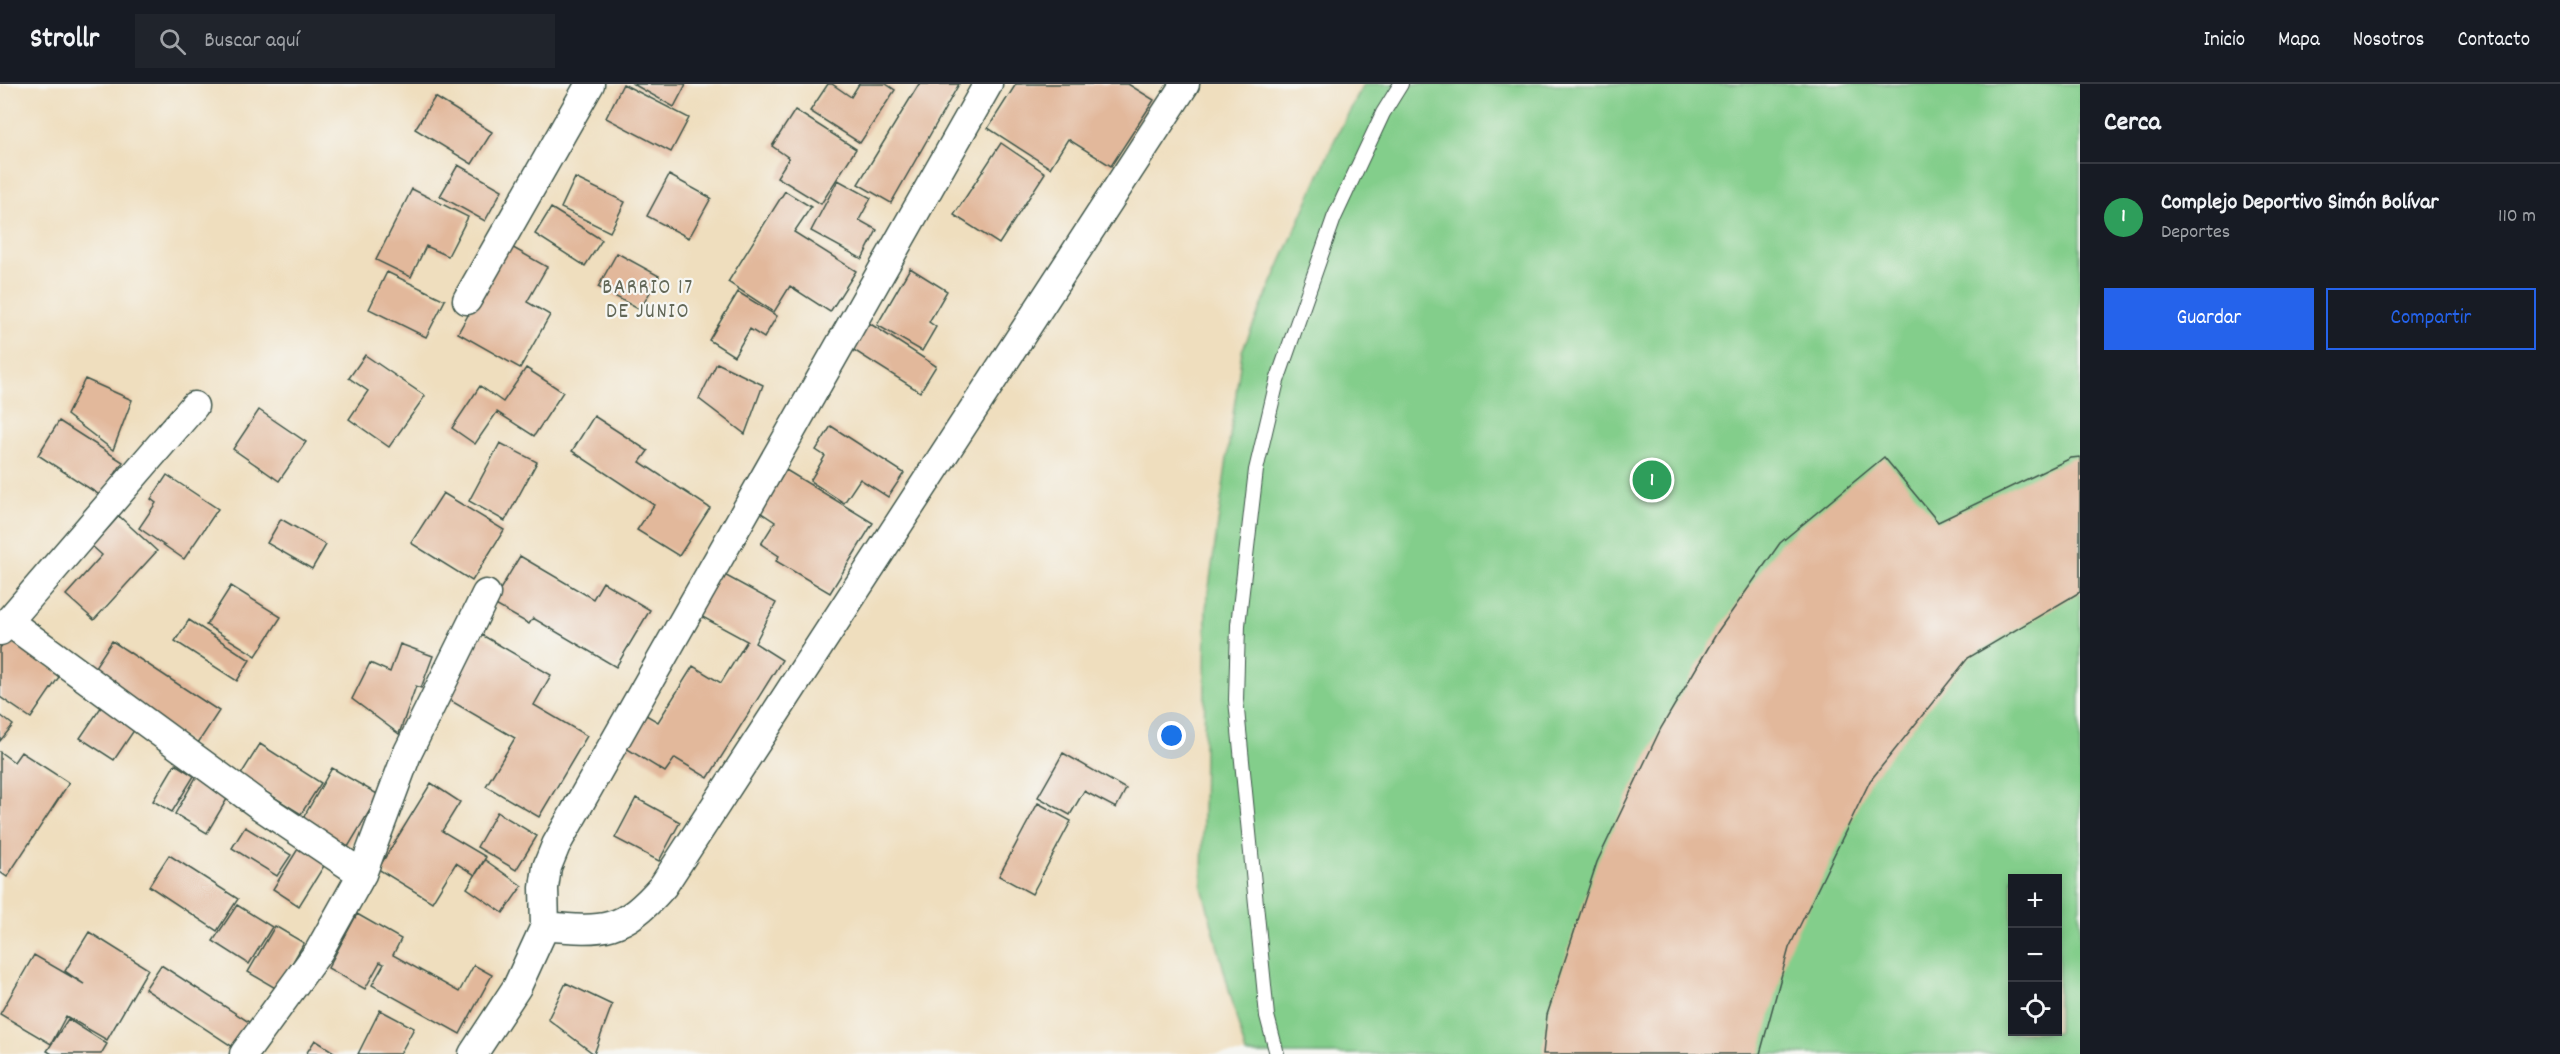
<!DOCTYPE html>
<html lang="es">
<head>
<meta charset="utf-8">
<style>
	body { margin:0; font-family:Dekko,sans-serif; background:#20242c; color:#f1f3f6 }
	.controls { position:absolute; right:18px; bottom:18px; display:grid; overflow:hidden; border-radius:0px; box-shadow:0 3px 9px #0003 }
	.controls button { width:54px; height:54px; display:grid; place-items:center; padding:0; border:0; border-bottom:2px solid #363941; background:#171b24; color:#f1f3f6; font:30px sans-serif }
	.you { position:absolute; left:1172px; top:652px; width:21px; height:21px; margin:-15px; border:4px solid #fff; border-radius:50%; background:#1a73e8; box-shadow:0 0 0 9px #1a73e833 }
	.badge { display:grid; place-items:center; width:39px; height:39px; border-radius:50%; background:#2563eb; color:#fff; font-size:20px; font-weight:700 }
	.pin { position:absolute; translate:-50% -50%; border:3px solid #fff; box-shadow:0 2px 6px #0006 }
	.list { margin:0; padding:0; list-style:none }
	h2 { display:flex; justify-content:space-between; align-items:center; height:78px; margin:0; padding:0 24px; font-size:26px }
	h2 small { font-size:20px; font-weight:400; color:#9ea1a6 }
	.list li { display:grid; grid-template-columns:39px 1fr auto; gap:18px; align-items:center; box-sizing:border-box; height:108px; padding:0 24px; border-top:2px solid #363941 }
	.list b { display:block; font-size:22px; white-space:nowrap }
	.list p { margin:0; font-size:20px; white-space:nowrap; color:#9ea1a6 }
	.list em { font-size:20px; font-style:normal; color:#9ea1a6 }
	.actions { display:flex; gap:12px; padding:18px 24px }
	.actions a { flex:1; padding:14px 0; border:2px solid #2563eb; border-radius:0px; text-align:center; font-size:21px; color:#2563eb }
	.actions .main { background:#2563eb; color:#fff }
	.icon { flex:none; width:33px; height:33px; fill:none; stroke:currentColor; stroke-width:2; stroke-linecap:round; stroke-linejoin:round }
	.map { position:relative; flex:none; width:2080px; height:970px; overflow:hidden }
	header { display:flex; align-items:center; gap:36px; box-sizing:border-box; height:84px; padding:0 30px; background:#171b24; border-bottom:2px solid #363941 }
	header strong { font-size:28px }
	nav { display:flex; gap:33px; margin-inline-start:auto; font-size:21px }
	.search { width:420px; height:54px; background:#20242c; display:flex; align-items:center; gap:15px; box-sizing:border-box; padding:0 21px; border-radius:0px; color:#9ea1a6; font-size:22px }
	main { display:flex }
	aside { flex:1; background:#171b24 }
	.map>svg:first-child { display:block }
	.park { fill:#83ce8b; stroke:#518660; stroke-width:1.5; fill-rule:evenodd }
	.building { fill:#e2b89b }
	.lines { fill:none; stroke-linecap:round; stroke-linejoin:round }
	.service-casing { stroke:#3e5549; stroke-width:16 }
	.minor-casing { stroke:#3e5549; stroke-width:31 }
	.service { stroke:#fff; stroke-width:14 }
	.minor { stroke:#fff; stroke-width:28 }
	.labels { text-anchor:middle; stroke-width:4.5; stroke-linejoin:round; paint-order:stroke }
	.quarter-label { font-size:21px; letter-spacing:1.5px; fill:#636858; stroke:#f6f6f2 }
</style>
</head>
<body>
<header>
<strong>Strollr</strong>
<div class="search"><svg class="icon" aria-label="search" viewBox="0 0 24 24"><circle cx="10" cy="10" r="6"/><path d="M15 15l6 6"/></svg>Buscar aquí</div>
<nav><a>Inicio</a><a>Mapa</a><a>Nosotros</a><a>Contacto</a></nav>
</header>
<main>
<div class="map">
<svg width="2080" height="970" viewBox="0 0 2080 970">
	<rect width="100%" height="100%" fill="#f6f6f2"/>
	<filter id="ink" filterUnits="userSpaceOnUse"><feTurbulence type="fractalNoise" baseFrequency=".0167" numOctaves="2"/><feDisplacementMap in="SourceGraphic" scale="12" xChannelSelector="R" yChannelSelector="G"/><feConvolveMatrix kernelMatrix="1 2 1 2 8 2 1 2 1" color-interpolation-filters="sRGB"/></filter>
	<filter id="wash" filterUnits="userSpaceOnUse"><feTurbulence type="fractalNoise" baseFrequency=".008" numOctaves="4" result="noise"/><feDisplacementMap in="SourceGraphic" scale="24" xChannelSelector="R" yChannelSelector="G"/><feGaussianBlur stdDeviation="1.35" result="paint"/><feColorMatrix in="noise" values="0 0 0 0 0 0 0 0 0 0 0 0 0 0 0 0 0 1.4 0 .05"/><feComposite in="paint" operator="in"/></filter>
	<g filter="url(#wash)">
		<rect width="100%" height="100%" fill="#efdebe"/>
		<!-- park -->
		<path class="park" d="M1364 0H2080V970H1246L1202 803 1206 525 1242 267 1335 55ZM2012 794H2058V948H2012Z"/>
		<g id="blocks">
			<!-- building -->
			<path class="building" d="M623 0 689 34 671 68 606 34Z
				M633 0H686L674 23Z
				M828 0H832L851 13 859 0H886L895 6 860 59 810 27Z
				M919 0H959L891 119 858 100Z
				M1016 0H1128L1154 16 1111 82 1068 55 1050 84 988 44Z
				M435 13 492 48 472 80 415 45Z
				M795 26 856 65 821 120 777 93 789 74 772 62Z
				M1001 59 1045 89 999 160 954 131Z
				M458 81 502 106 485 137 440 112Z
				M669 91 711 114 689 154 647 132Z
				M575 94 625 118 610 148 561 124Z
				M838 96 871 114 859 136 877 146 862 175 811 147Z
				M412 105 468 133 448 172 426 162 411 193 376 176Z
				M785 107 811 123 794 148 856 187 830 228 790 202 774 228 728 198Z
				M551 124 602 156 585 182 535 150Z
				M508 161 547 183 527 218 550 231 520 284 458 249Z
				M617 169 659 192 640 226 598 203Z
				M910 184 947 207 929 238 936 243 922 267 877 241Z
				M387 188 445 216 426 253 369 225Z
				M738 208 777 232 764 254 750 245 734 272 709 256Z
				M869 239 936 282 920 308 852 265Z
				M365 271 425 312 389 363 349 335 368 307 349 294Z
				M717 279 763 301 745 350 699 315Z
				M526 284 563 308 534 352 497 328 475 360 452 344 480 302 503 318Z
				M85 295 132 316 113 366 67 331Z
				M259 326 306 358 279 397 233 365Z
				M594 332 648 367 640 378 710 424 679 472 637 446 654 421 572 367Z
				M59 337 123 378 101 412 38 371Z
				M831 342 904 389 888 413 860 395 844 419 810 397 825 372 816 366Z
				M500 359 537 378 505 437 469 417Z
				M1884 373 1938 438 2071 374 2080 373V508L1968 574 1870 697 1789 864 1760 970H1543L1547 931 1597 778 1661 644 1718 547 1780 459Z
				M786 386 873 439 830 509 776 477 779 472 761 460 775 438 760 428Z
				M167 391 218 425 184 475 139 444 156 419 151 415Z
				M443 409 504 446 472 497 411 459Z
				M119 432 157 467 94 536 66 511 102 471 92 462Z
				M281 435 326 461 312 485 267 459Z
				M520 472 593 515 603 498 650 526 616 583 533 534 529 540 492 519Z
				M719 488 776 519 755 559 782 576 708 694 675 674 665 688 621 661 641 628 658 638 693 582 721 599 747 557 697 530Z
				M231 502 281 533 256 572 206 541Z
				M189 536 250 576 237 597 175 557Z
				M482 551 551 591 534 621 587 652 539 733 486 702 515 654 446 614Z
				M7 554 61 590 31 634 0 613V564Z
				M112 557 219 627 196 662 89 592Z
				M400 560 433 572 421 604 416 602 399 650 352 615 370 579 390 588Z
				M106 616 139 639 114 676 80 654Z
				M0 631 13 641 0 657Z
				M260 660 321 699 301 730 240 692Z
				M0 668 14 678 21 668 69 699 7 793 0 788Z
				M1063 669 1126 705 1116 724 1084 707 1070 731 1038 713Z
				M175 680 194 692 172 728 153 717Z
				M332 684 379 711 348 763 302 736Z
				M198 690 230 710 207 749 175 730Z
				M431 699 460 718 442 747 486 773 475 791 456 779 432 818 378 785Z
				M636 714 680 738 659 777 615 754Z
				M1038 719 1071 737 1032 810 999 792Z
				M497 728 537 752 516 786 477 763Z
				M245 743 291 771 277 792 232 764Z
				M301 760 327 777 299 822 273 805Z
				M169 771 238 815 217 847 149 802Z
				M485 776 522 802 503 829 467 804Z
				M237 821 272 843 249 880 213 857Z
				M357 830 401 855 393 871 459 908 474 881 492 891 460 950 372 901 384 880 380 878 365 905 328 884Z
				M275 842 304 859 277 905 248 888Z
				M89 848 148 885 107 956 66 932 51 960 0 930 34 871 84 900 65 887Z
				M161 881 255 942 239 967 145 905Z
				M566 899 612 921 594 970 548 935Z
				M380 926 414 944 400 970H358Z
				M68 935 107 960 101 970H52L47 967Z
				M315 956 337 970H306Z"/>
		</g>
	</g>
	<g filter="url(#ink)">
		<use href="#blocks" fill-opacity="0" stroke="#3e5549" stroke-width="1.5"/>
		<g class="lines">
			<!-- service casing -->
			<g class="service-casing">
				<path id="service" d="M1277 970 1267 932 1236 616 1238 541 1256 386 1277 297 1334 134 1383 29 1401 0"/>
			</g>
			<!-- minor casing -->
			<g class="minor-casing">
				<path id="minor" d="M467 216 590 0
					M9 538 259 721 362 790
					M0 547 194 322
					M545 842C604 848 623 848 663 802L1185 0
					M244 970 319 867 362 790 407 670 486 510
					M473 970 517 903 545 842 544 804 547 783 556 761 988 0"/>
			</g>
			<!-- service -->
			<use href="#service" class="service"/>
			<!-- minor -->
			<use href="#minor" class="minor"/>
		</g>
	</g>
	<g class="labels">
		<!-- quarter labels -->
		<g class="quarter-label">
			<text x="648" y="209">BARRIO 17<tspan x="648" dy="24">DE JUNIO</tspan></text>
		</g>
	</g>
</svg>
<div class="controls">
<button>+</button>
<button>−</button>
<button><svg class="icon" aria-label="locate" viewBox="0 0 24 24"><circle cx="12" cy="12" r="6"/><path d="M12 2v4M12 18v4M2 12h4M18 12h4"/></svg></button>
</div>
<div class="you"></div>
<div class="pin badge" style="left:1652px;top:396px;background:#2e9e5b">1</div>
</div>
<aside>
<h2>Cerca<small></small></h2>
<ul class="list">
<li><span class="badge" style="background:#2e9e5b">1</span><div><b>Complejo Deportivo Simón Bolívar</b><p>Deportes</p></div><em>110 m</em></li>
</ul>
<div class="actions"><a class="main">Guardar</a><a>Compartir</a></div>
</aside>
</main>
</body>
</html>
